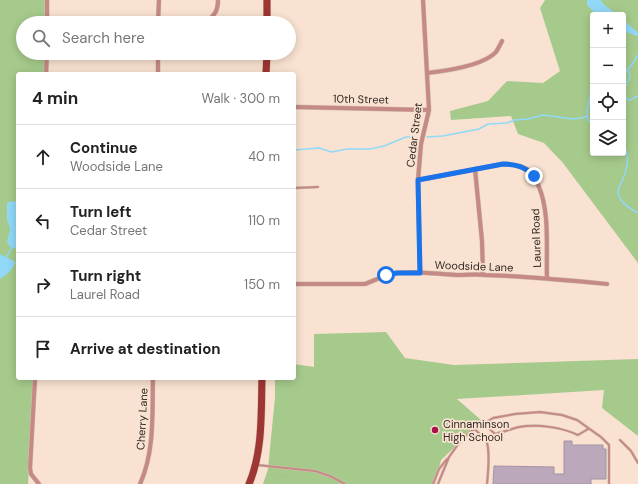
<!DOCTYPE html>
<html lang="en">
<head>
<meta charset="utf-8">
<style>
	body { margin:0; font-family:"DM Sans",sans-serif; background:#f2f2f2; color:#222 }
	.controls { position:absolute; right:12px; top:12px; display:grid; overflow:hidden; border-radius:4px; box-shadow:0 2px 10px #0003 }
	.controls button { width:36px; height:36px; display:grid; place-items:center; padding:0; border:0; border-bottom:1px solid #e0e0e0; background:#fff; color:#222; font:20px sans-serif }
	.stop { position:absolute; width:12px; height:12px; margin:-9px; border:3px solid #1a73e8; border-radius:50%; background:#fff }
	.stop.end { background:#1a73e8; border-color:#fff; box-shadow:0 1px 4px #0008 }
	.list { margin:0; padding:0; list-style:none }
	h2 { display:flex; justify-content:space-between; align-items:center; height:52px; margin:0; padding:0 16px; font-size:17px }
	h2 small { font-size:13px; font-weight:400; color:#767676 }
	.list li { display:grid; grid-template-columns:26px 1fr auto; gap:12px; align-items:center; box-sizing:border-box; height:64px; padding:0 16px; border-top:1px solid #e0e0e0 }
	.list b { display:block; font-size:15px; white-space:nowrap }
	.list p { margin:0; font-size:13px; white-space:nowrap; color:#767676 }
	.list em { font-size:13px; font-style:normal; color:#767676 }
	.icon { flex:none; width:22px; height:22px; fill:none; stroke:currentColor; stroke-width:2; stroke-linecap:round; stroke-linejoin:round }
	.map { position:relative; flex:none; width:638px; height:484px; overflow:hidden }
	.search { position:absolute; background:#fff; box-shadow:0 2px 10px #0003; left:16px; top:16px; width:280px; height:44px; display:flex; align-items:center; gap:10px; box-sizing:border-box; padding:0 14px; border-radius:22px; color:#767676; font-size:15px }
	.panel { position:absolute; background:#fff; box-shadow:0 2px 10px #0003; left:16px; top:72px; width:280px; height:308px; border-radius:4px }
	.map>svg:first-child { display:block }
	.green { fill:#a6ca8c; fill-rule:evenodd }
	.water { fill:#91d9f7 }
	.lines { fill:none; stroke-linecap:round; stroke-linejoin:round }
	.stream { stroke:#91d9f7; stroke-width:1.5 }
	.building { fill:#bba8bb; stroke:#a492a5 }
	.lane-casing { stroke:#d5c1b2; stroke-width:3 }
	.street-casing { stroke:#d5c1b2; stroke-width:5 }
	.primary-casing { stroke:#d5c1b2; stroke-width:8 }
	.path { stroke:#b8a598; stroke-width:1; stroke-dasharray:1 3; stroke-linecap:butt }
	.lane { stroke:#c68a85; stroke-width:2 }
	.street { stroke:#c68a85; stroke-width:4 }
	.primary { stroke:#9e3633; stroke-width:7 }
	.route { stroke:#1a73e8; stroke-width:5 }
	.poi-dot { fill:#a7124b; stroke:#f9e2d1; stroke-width:1.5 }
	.labels { text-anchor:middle; stroke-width:3.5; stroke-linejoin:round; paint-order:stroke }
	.street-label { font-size:11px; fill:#312822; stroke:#f9e2d1 }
	.poi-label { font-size:11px; fill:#312822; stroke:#f9e2d1; text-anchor:start }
</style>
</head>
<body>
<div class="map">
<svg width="638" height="484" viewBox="0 0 638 484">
	<rect width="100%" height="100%" fill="#f9e2d1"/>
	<!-- green -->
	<path class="green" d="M0 0H47V23H23V53H46V74H18V378H35L28 484H0Z
		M545 0H638V263L563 163 544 143 518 134 511 116 451 120 450 111 488 101 507 81 543 83 560 71 540 8ZM593 15H623V153H593Z
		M386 332 405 358 454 365 638 359V436L602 408 604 390 457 399 482 421 441 460 435 484H263L268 469 275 397V378H294V364L314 367V334Z"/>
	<!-- water -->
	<path class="water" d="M587 0H601L603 4 618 15H597L587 5Z
		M623 19 638 33V36L623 31Z
		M18 201V249H17L14 248H11L7 242 10 229 7 219V204L8 202Z
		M0 254 14 261 15 263C12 271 6 275 0 279Z"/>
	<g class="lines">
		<!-- stream -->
		<path class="stream" d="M628 69C634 82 623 81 623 93L627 99 630 100 638 96
			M623 74 631 66 638 55
			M593 90C590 95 585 114 588 119 589 122 591 122 593 123
			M427 137 443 136 479 129 488 124 507 123 515 120 528 119 543 115 573 119 581 118 588 116
			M623 143C630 156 628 166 623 179 621 183 619 186 618 191 617 200 630 209 638 213
			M294 150 319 148 332 152 347 149H370L384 146 406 137H414
			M6 258 12 247"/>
	</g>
	<!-- building -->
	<path class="building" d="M564 441H572V445H603V449H606V479H591V484H493L494 466 554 467V474H564Z"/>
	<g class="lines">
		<!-- lane casing -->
		<g class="lane-casing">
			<path id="lane" d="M294 188 318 187
				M483 423 495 434C503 432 511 429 519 427 538 424 561 427 578 435L588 429
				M475 429C478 434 483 435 486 440 490 448 488 474 487 484
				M620 440 631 451 638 463
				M257 465 315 471 330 476 345 484
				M433 484 439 469 447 459
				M438 484 449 457 459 443 470 432 493 418 515 414 540 412 562 415 577 420 601 437 609 445V484"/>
		</g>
		<!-- street casing -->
		<g class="street-casing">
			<path id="street" d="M47 0V23
				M158 23 159 0
				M206 23C214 15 218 12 218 0
				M427 73C445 71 483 66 496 52 498 49 500 45 502 41
				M46 74 47 53
				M158 74V53
				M294 107 429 110
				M475 169 482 241 483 275
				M418 180 503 164C514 164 527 166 534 175 536 178 537 183 539 187 550 213 546 250 547 278
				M420 273 418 180 421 144 429 110 423 0
				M294 284H365C376 280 384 275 396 273 416 271 437 274 457 275 467 275 476 274 485 275 526 276 566 280 607 284
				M35 378 30 468 31 474 39 484
				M140 484C155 451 152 413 153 378"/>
		</g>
		<!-- primary casing -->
		<g class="primary-casing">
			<path id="primary" d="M267 23V0
				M266 74 267 53
				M249 484C263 451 261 413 262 378"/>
		</g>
		<!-- path -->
		<path class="path" d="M268 475 291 476
			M493 484V475"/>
		<!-- lane -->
		<use href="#lane" class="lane"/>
		<!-- street -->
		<use href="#street" class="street"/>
		<!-- primary -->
		<use href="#primary" class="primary"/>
	</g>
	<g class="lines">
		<!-- route -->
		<path class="route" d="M386 275 397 273H420L418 180 503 164C516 164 525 167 534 176"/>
	</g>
	<!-- markers -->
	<circle class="poi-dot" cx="435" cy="430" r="4"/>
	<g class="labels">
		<!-- street labels -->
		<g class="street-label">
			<text transform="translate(361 99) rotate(1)" y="4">10th Street</text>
			<text transform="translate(414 135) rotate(-83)" y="4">Cedar Street</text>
			<text transform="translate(536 238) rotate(-92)" y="4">Laurel Road</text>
			<text transform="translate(474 266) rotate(2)" y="4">Woodside Lane</text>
			<text transform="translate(142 419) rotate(-87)" y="4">Cherry Lane</text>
		</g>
		<!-- poi labels -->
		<g class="poi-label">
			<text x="443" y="428">Cinnaminson<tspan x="443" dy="13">High School</tspan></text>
		</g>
	</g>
</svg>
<div class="controls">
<button>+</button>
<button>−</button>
<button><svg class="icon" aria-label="locate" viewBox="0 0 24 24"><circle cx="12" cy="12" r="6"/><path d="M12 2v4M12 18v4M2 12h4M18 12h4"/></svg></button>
<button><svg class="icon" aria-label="layers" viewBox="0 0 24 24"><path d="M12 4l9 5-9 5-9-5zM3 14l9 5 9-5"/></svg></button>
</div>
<div class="stop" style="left:386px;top:275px"></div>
<div class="stop end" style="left:534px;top:176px"></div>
<div class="search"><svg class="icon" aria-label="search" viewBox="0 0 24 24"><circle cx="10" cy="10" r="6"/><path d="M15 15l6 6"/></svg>Search here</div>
<section class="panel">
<h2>4 min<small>Walk · 300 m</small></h2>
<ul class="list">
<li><svg class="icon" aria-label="ahead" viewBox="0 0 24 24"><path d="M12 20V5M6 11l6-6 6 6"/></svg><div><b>Continue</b><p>Woodside Lane</p></div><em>40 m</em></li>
<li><svg class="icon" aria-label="left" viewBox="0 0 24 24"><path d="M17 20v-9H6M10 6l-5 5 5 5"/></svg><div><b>Turn left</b><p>Cedar Street</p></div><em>110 m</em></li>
<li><svg class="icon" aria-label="right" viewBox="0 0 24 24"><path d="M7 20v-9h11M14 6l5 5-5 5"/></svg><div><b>Turn right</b><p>Laurel Road</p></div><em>150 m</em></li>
<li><svg class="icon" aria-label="arrive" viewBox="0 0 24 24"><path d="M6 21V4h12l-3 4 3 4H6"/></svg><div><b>Arrive at destination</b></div></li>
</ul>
</section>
</div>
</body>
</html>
